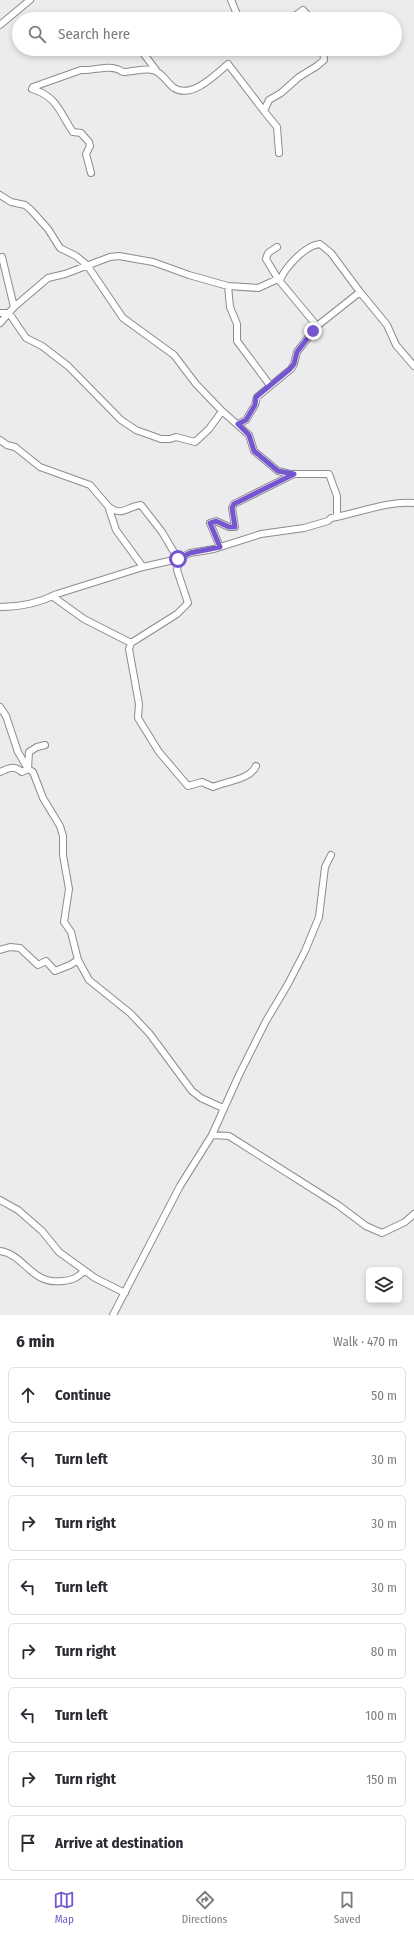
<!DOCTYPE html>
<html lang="en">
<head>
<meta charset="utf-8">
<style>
	body { margin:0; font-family:"Fira Sans Condensed",sans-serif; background:#f7f7f7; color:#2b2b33 }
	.controls { position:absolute; right:12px; bottom:12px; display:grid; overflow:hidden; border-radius:6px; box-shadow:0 2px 6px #0003 }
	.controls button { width:36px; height:36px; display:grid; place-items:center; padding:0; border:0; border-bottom:1px solid #e1e1e2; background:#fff; color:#2b2b33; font:20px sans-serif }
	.stop { position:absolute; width:12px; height:12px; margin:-9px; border:3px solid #7656cf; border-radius:50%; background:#fff }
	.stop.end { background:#7656cf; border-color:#fff; box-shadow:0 1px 4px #0008 }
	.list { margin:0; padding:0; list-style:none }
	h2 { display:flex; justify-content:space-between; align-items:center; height:52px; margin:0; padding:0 16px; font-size:17px }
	h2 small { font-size:13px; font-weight:400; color:#7c7c81 }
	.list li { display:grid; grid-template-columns:26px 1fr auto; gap:12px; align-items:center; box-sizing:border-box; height:56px; margin:0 8px 8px; padding:0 8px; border:1px solid #e1e1e2; border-radius:6px }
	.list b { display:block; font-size:15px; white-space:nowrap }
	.list em { font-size:13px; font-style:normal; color:#7c7c81 }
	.icon { flex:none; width:22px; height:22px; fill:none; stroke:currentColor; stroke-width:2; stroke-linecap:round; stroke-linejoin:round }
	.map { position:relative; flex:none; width:414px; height:1315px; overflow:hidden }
	.search { position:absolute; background:#fff; box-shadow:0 2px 6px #0003; left:12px; right:12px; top:12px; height:44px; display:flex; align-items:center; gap:10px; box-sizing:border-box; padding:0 14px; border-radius:22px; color:#7c7c81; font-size:15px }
	.sheet { height:564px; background:#fff }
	nav { display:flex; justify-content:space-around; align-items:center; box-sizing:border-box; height:56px; border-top:1px solid #e1e1e2; background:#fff; font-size:11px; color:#7c7c81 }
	nav a { display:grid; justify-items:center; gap:2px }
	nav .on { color:#7656cf }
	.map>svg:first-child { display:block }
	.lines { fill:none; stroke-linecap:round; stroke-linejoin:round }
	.minor-casing { stroke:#8c8c8e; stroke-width:8 }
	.minor { stroke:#fff; stroke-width:6 }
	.route { stroke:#7656cf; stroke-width:5 }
</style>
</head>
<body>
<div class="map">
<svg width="414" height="1315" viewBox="0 0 414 1315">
	<rect width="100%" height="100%" fill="#ececef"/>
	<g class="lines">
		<!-- minor casing -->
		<g class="minor-casing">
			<path id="minor" d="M231 0 239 19
				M291 19 303 10 311 19
				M0 25 30 0
				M140 49 156 70
				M264 111 277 127 279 153
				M91 173 86 154 90 146 89 142 81 133 73 132C60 113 57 96 32 89L33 87 81 70C96 71 110 63 123 72 132 72 144 68 153 70 162 72 167 83 174 88 192 99 215 75 228 64L264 111 269 100 281 93 299 77 317 66 324 60 323 49
				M0 195 11 202 25 205 31 210 48 229 60 248 76 256 87 265 123 318 174 355 196 384 222 411 209 429 195 442 176 437 170 439H161L136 430 121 420 68 366 42 346 26 338 9 313H0
				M277 247 268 253 266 259 278 279
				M2 257 14 307
				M280 280C285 268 305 245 320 244L331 253 360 292
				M228 286 230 307 237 324V341L269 384 271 385
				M0 323 14 307 48 278 65 274 110 257 119 256 153 262 189 275 228 286 258 288 278 279 317 326 360 292 387 325 396 345 414 366
				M222 411 249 435 254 451 278 471 290 474H329L337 496V517
				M238 424 246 420 255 405 257 397 291 369 294 364 297 352 317 326
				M0 440 7 445 15 447 40 467 90 485 108 506 116 530 143 567
				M108 506C123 518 127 506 141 505L162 532 178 559
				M220 547 210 523 216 521 229 527H235L232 508 234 504 294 474
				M52 596 84 619 131 643 177 614 188 603 177 570 179 559
				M0 607C20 607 39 603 57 594L143 567 178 559 190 553 214 549 261 534 304 528 328 521 331 518C359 513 386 501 414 503
				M131 643 129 649 139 704 138 718 159 752 188 786 202 782 213 787C226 781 250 780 256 766
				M0 707 6 716 18 752 28 769 33 772 43 798 60 826 63 836V855L69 889 64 922 71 932 78 960 89 980 130 1013 149 1033 192 1091 201 1098 223 1108
				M0 772C10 768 13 765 22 772L28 769 29 752 37 747 45 745
				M0 950 10 947 20 948 38 965 46 961 55 971 70 965 78 960
				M212 1135 229 1136 338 1205 366 1226 382 1233 405 1222 414 1214
				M0 1200 18 1210 42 1231 59 1252 95 1278 125 1293
				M0 1251C26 1255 30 1285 63 1281 73 1280 77 1278 84 1271
				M113 1315 180 1186 212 1135 239 1075 266 1021 288 984 305 951 319 917 325 867 331 855"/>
		</g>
		<!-- minor -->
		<use href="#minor" class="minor"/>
	</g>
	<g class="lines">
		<!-- route -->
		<path class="route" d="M178 559 190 553 220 547 210 523 216 521 229 527H235L232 508 234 504 294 474 278 471 254 451 249 435 238 424 246 420 255 405 256 397 290 369 294 364 297 352 313 331"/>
	</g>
</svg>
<div class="controls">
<button><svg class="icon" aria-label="layers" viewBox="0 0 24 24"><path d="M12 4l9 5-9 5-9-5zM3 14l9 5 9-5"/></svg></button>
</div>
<div class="stop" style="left:178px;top:559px"></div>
<div class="stop end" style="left:313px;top:331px"></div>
<div class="search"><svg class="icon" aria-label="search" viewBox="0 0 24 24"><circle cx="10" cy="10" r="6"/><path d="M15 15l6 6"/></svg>Search here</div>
</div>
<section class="sheet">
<h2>6 min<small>Walk · 470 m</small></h2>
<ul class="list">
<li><svg class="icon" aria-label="ahead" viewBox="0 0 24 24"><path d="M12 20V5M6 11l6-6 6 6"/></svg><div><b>Continue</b></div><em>50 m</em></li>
<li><svg class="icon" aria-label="left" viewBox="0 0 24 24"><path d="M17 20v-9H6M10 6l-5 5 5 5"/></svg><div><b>Turn left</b></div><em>30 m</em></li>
<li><svg class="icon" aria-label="right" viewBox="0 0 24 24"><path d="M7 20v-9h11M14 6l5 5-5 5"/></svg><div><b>Turn right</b></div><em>30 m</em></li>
<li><svg class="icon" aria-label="left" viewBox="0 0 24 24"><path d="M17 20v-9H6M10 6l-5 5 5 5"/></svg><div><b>Turn left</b></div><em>30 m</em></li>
<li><svg class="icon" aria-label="right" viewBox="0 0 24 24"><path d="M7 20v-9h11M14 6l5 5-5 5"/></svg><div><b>Turn right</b></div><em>80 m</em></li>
<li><svg class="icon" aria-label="left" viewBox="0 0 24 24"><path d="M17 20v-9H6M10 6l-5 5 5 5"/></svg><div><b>Turn left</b></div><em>100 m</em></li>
<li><svg class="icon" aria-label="right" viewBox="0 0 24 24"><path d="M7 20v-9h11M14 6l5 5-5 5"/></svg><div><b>Turn right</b></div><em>150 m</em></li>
<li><svg class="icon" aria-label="arrive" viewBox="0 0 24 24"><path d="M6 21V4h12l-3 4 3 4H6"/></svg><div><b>Arrive at destination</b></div></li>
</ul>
</section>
<nav>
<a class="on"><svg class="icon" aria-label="map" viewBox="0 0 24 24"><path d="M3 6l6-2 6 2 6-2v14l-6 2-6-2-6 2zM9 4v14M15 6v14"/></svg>Map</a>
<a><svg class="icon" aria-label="directions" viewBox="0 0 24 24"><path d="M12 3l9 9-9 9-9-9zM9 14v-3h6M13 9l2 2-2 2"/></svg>Directions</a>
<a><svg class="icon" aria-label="saved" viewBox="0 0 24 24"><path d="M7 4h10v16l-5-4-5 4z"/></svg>Saved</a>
</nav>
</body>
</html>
